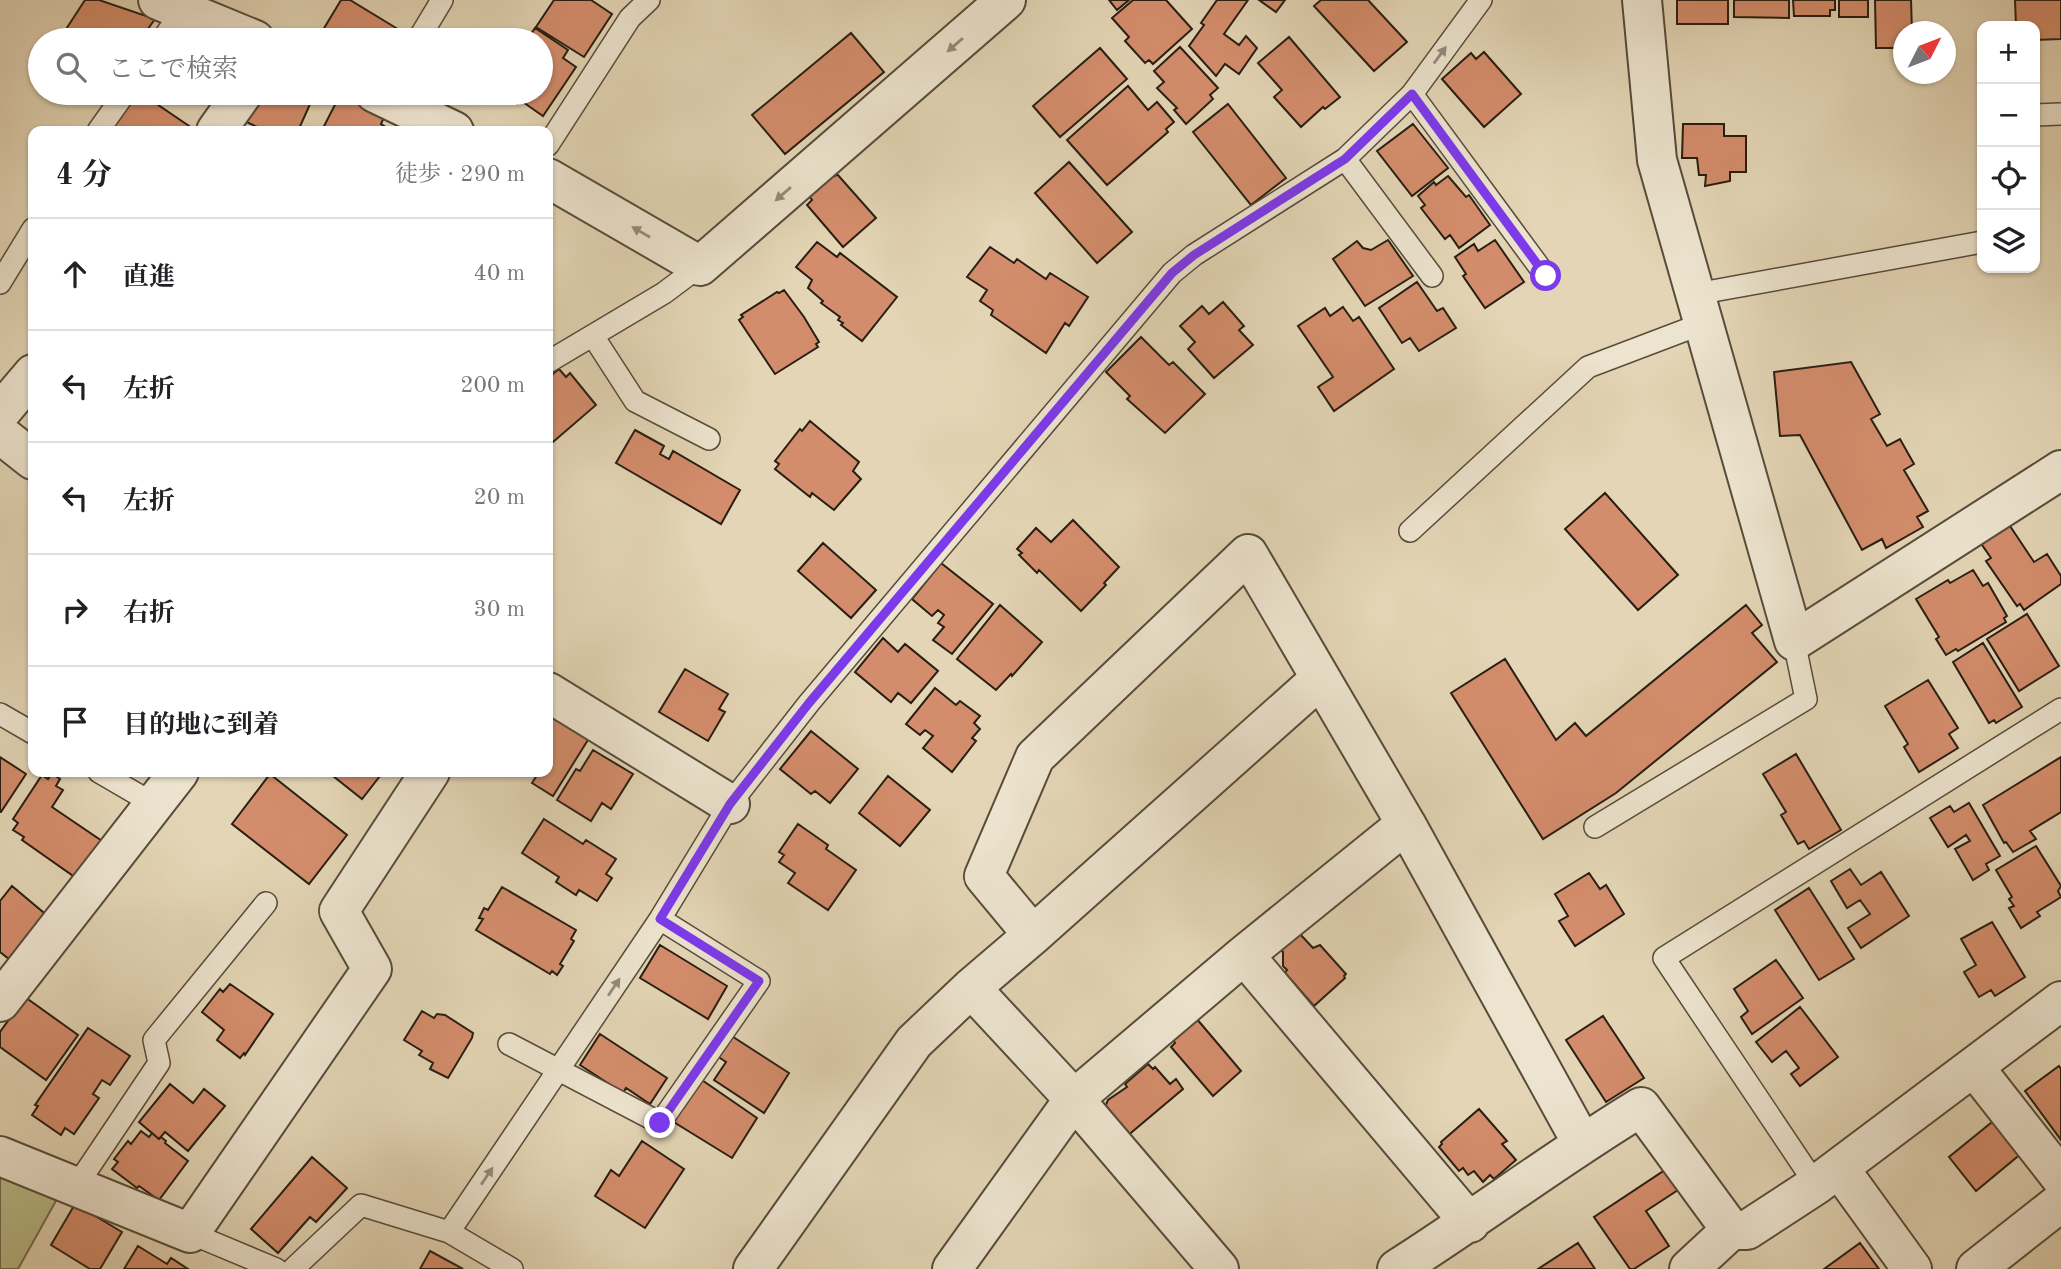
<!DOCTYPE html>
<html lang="ja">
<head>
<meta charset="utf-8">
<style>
	body { margin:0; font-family:"Old Standard TT","Noto Serif JP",serif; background:#f2f2f2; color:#202124 }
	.controls { position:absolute; right:21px; top:21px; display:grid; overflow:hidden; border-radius:14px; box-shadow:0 2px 5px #0004 }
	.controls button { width:63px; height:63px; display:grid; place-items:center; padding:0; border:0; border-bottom:2px solid #e0e0e0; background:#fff; color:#202124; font:35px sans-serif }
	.compass { position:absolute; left:1893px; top:21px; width:63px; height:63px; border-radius:50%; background:#fff; box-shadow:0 2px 5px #0004; rotate:48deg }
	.stop { position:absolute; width:21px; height:21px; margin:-16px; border:5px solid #7c3aed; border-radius:50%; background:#fff }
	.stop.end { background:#7c3aed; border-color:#fff; box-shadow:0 2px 7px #0008 }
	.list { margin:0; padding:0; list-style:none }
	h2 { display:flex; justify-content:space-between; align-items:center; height:91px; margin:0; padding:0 28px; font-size:30px }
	h2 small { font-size:23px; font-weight:400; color:#757577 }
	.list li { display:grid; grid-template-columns:46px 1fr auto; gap:21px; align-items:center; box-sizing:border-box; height:112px; padding:0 28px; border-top:2px solid #e0e0e0 }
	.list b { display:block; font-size:26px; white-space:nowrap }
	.list em { font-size:23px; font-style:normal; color:#757577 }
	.icon { flex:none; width:38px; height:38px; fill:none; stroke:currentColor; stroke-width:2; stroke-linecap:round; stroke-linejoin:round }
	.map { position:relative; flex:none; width:2061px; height:1269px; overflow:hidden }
	.search { position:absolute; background:#fff; box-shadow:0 2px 5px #0004; left:28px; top:28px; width:525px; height:77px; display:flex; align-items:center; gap:18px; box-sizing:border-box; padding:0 24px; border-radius:38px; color:#757577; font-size:26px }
	.panel { position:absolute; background:#fff; box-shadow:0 2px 5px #0004; left:28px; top:126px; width:525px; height:651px; border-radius:14px }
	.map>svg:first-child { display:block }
	.green { fill:#babb89; stroke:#716c4e; stroke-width:2 }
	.building { fill:#d48d6c; stroke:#281e12; stroke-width:2 }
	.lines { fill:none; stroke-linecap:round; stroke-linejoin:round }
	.lane-casing { stroke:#574c3b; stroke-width:24 }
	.street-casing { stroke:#574c3b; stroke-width:42 }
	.lane { stroke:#ede4cf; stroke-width:21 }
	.street { stroke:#ede4cf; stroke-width:38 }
	.oneway { fill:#948b7a }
	.route { stroke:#7c3aed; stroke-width:9 }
</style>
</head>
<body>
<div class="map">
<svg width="2061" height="1269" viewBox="0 0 2061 1269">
	<rect width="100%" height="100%" fill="#e3d5b5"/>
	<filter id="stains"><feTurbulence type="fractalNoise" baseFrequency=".00286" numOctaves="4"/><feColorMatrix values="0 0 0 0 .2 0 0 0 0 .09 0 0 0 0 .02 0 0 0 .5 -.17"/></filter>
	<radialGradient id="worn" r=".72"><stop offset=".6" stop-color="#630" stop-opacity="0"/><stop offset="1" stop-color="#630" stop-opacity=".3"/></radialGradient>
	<!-- green -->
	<path class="green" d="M0 1165 62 1190 18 1269H0Z"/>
	<!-- building -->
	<path class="building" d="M85 0H99L155 19 140 40H59Z
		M341 0H350L401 31 395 40H335L324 33 326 31 323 30Z
		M554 0H591L612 14 584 57 536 27Z
		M1109 0H1129L1117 10Z
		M1133 0H1166L1192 29 1153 64 1149 60 1145 63 1125 41 1129 37 1112 18Z
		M1217 0H1248L1224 34 1239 45 1246 36 1257 48 1239 74 1225 64 1216 76 1189 46 1204 25 1201 23Z
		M1259 0H1285L1276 12Z
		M1321 0H1368L1407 42 1374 71 1314 6Z
		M1677 0H1728V24H1677Z
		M1734 0H1789V18L1734 17Z
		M1793 0H1835V10H1830V16H1794Z
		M1839 0H1868V17H1839Z
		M1875 0H1911L1912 32H1904V48H1876Z
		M2015 0H2061V39L2035 40V26H2016Z
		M535 28 568 50 563 58 576 67 543 116 520 100 517 104 501 93H541V40H527Z
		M851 33 884 72 785 154 752 115Z
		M1289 37 1340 97 1325 109 1323 107 1301 127 1274 97 1282 90 1258 63Z
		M1180 47 1218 88 1210 95 1213 99 1186 124 1174 110 1177 108 1157 88 1164 82 1154 71Z
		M1100 48 1127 79 1060 137 1033 106Z
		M1484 52 1521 94 1484 127 1442 79 1471 53 1476 59Z
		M1128 86 1148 110 1157 102 1174 122 1166 129 1168 132 1107 185 1067 140Z
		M257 93H315L298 131H266L244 121Z
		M341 93 385 115 381 124 392 131 322 130Z
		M460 93H484L479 103Z
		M142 94 192 128 190 131H122L114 126 135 97 138 99Z
		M1228 104 1286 178 1251 205 1193 132Z
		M1413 124 1448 168 1412 196 1377 151Z
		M1683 124H1724V136H1746V172H1730V181L1705 186 1706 175H1699L1697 158H1682Z
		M1069 162 1132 232 1097 263 1035 193Z
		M830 171 835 176 837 174 876 218 843 247 807 205 812 200 806 192Z
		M1448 176 1466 197 1469 195 1490 225 1459 248 1450 235 1445 239 1421 208 1425 205 1418 196 1434 182 1436 185Z
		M1388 240 1413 276 1365 306 1333 259 1357 241 1363 248 1371 250Z
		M1495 240 1524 282 1485 308 1463 276 1466 274 1455 257 1474 244 1478 251Z
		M817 242 837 257 840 253 897 297 862 341 841 325 843 323 838 320 840 317 821 303 823 301 808 288 812 280 796 267Z
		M990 247 1014 263 1017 259 1046 279 1050 273 1088 297 1069 326 1065 323 1046 353 991 315 993 310 980 301 987 290 967 277Z
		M1417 282 1437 311 1443 308 1456 328 1419 351 1410 338 1402 343 1379 308Z
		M784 290 804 317 819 342 816 344 818 347 775 374 739 320 743 317 741 315 777 292 779 293Z
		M1223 302 1244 326 1239 330 1253 345 1214 378 1188 349 1195 342 1180 326 1202 306 1209 314Z
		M1343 307 1353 321 1359 317 1394 369 1334 411 1318 387 1333 377 1298 326 1325 308 1330 316Z
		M1141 337 1169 365 1173 362 1205 394 1165 433 1127 399 1130 396 1106 372Z
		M1851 362 1880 414 1871 419 1887 446 1900 439 1914 464 1904 470 1928 511 1917 517 1923 527 1886 548 1882 539 1862 550 1800 435 1780 436 1774 372Z
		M559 369 566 377 570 373 596 405 553 442 548 435V378Z
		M810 421 859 462 853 471 861 479 834 510 812 493 810 497 775 469 779 464 775 461 800 429 802 431Z
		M635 430 664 446 660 454 669 459 673 451 740 490 721 524 616 463Z
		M1605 493 1678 575 1638 610 1565 529Z
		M1073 520 1119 567 1104 583 1106 585 1081 611 1039 570 1037 573 1019 555 1022 553 1017 549 1036 528 1051 542Z
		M2008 523 2034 562 2047 554 2061 576V584L2024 610 2020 604 2017 606 1986 561 1991 558 1980 542Z
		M823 543 876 590 851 618 798 571Z
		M941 563 993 604 952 654 933 640 944 627 938 623 944 615 938 610 932 616 912 599Z
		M1973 570 1983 586 1988 583 2007 616 2004 618 2006 622 1958 651 1956 649 1946 655 1936 639 1939 637 1916 599 1948 580 1950 583Z
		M1000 605 1042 642 1012 676 1011 674 996 690 957 659Z
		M1746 605 1762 625 1752 633 1777 662 1616 793 1543 839 1451 693 1505 659 1556 740 1575 723 1586 736Z
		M2027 614 2059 666 2019 691 1987 639Z
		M883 638 898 652 905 644 938 671 911 703 898 693 891 702 855 672Z
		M1983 643 2022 707 1996 723 1994 720 1989 723 1953 662Z
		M685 669 728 694 719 709 725 712 708 741 659 712Z
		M1928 680 1958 728 1949 734 1958 748 1919 772 1904 747 1908 744 1885 706Z
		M935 688 956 705 960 701 980 716 974 723 980 729 972 738 976 741 952 772 923 748 933 736 925 730 920 735 906 724Z
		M548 708 591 735 553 796 532 783 539 772H548Z
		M811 731 858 769 830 803 815 791 811 794 780 769Z
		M593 750 633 774 611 809 602 803 591 821 557 800 576 769 580 771Z
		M1796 754 1841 830 1809 849 1804 841 1798 844 1781 815 1786 812 1763 774Z
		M0 757 26 774 1 812H0Z
		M2061 757V812L2030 831 2036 839 2013 852 2006 842 2004 843 1983 805Z
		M328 772H383L362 799Z
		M52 773 60 779 56 786 63 790 52 807 105 843 79 880 22 840 24 837 13 830 18 823 13 819 42 775 48 779Z
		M270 774 347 835 309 884 232 824Z
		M888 776 930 810 900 846 859 813Z
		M1969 803 2000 856 1986 864 1989 870 1973 880 1955 849 1970 841 1966 835 1948 847 1930 818 1950 806 1954 812Z
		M544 819 583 844 586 840 616 859 606 874 612 878 597 901 579 890 576 895 556 882 559 877 522 853Z
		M798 824 828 845 826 849 856 870 828 910 788 883 795 873 779 862 784 855 779 852Z
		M2036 846 2061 886 2058 891 2061 897 2037 912 2040 916 2021 928 2009 908 2014 906 2009 899 2012 897 1996 870Z
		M1850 869 1861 885 1881 872 1909 916 1861 948 1848 928 1870 914 1860 900 1847 908 1831 881Z
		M1589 873 1600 889 1606 885 1624 914 1575 946 1559 921 1568 916 1555 894Z
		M12 886 50 918 14 963 0 952V901Z
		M502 887 576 930 571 939 574 941 560 964 563 966 557 975 552 971 550 974 476 930 483 919 479 918 484 908 488 910Z
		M1809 888 1854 959 1819 980 1775 910Z
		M1992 922 2025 977 1995 996 1991 990 1979 997 1964 972 1976 965 1961 939Z
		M1299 933 1313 948 1320 945 1346 974 1344 976 1345 978 1314 1006 1285 973 1287 970 1283 966V952L1281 950Z
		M660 945 727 986 708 1019 640 978Z
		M1776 960 1803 998 1752 1034 1741 1017 1748 1011 1734 989Z
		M230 984 273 1014 245 1055 244 1053 240 1058 217 1040 224 1030 202 1012 220 989 223 992Z
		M25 997 78 1035 46 1080 0 1047V1032Z
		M1800 1007 1838 1057 1800 1086 1791 1074 1799 1068 1786 1051 1772 1062 1756 1042Z
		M422 1011 434 1018 437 1014 445 1015 473 1033 472 1038 448 1078 430 1069 433 1063 419 1055 422 1051 404 1040Z
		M1603 1016 1644 1078 1606 1102 1566 1040Z
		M1196 1018 1241 1071 1213 1096 1171 1047 1175 1043 1172 1039Z
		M88 1028 130 1056 110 1085 102 1080 93 1094 99 1098 74 1134 65 1128 61 1135 32 1115 38 1106 35 1105Z
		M727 1033 789 1073 764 1113 714 1080 726 1062 714 1054Z
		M600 1034 667 1078 650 1104 626 1088 623 1093 580 1065Z
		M1148 1064 1153 1069 1155 1067 1170 1084 1176 1079 1183 1089 1126 1137 1105 1107 1108 1100 1127 1087 1125 1084Z
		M2059 1066 2061 1069V1140L2025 1091Z
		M699 1078 757 1118 732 1158 672 1121Z
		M170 1084 193 1103 204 1089 225 1106 188 1151 165 1132 159 1139 139 1122Z
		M1479 1109 1507 1141 1502 1144 1516 1160 1494 1179 1490 1175 1483 1182 1474 1171 1468 1175 1463 1168 1459 1171 1439 1147 1442 1144 1441 1142Z
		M1997 1118 2023 1152 1976 1191 1949 1157Z
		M141 1131 149 1137 152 1133 159 1139 161 1137 166 1141 165 1143 188 1161 159 1200 139 1186 137 1188 112 1169 118 1162 114 1159 128 1141 131 1144Z
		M642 1141 684 1169 645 1228 595 1196 611 1170 619 1176Z
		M312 1157 347 1188 316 1222 310 1217 278 1253 251 1229Z
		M1665 1170 1678 1190 1646 1211 1669 1246 1634 1269H1630L1594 1217Z
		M75 1204 122 1232 100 1269H90L51 1245Z
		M1578 1243 1595 1269H1538Z
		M1860 1243 1879 1269H1824Z
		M138 1246 167 1264 171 1258 188 1269H124Z
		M430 1251 463 1269H420Z"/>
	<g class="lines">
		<!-- lane casing -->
		<g class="lane-casing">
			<path id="lane" d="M162 40 183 10
				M418 40 442 0
				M1412 94 1546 276
				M2035 115 2061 114
				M98 131 125 93
				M548 145 630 18 649 0
				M1345 159 1432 276
				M0 283 33 229
				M1696 294 1982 242
				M593 336 635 401 709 439
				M548 362 664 293 700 266
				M1410 531 1588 367 1704 323
				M0 714 33 733
				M99 772 154 804
				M1595 827 1806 699 1794 641
				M509 1044 660 1123 759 981 660 919
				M1816 1185 1664 958 2061 709
				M75 1188 159 1063 154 1040 266 903
				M449 1232 660 919 730 804 809 703 1172 273 1194 255 1345 159 1412 94 1481 0
				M190 1233 276 1269
				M293 1269 361 1205 449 1232 512 1269"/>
		</g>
		<!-- street casing -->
		<g class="street-casing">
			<path id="street" d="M158 0 255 40
				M1642 0 1657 160 1794 641 2061 470
				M375 93 454 131
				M216 131 243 93
				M548 178 700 266 1006 0
				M0 413 33 374
				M0 434 33 460
				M548 692 730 804
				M1033 935 984 876 1035 757 1248 554 1406 824 1582 1143
				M1244 955 1470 1223
				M971 988 1074 1099 1219 1269
				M0 1002 179 772
				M1974 1067 2061 1178
				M0 1156 190 1233 372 969 339 911 430 772
				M1839 1168 1912 1269
				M753 1269 914 1042 971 988 1033 935 1320 679
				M952 1269 1074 1099 1244 955 1406 824
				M1397 1269C1479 1217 1557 1158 1641 1107L1731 1230
				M1689 1269 1731 1230H1747L1816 1185 2061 1001
				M1976 1269 2061 1202"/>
		</g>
		<!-- lane -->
		<use href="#lane" class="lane"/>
		<!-- street -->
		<use href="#street" class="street"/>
	</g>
	<!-- one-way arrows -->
	<defs><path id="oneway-solid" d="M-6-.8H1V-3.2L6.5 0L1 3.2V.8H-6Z" transform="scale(1.75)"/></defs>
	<g class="oneway">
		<use href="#oneway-solid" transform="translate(955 45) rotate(139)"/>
		<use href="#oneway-solid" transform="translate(1440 55) rotate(-54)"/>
		<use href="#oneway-solid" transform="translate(783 194) rotate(139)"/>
		<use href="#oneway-solid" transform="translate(641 232) rotate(-150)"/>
		<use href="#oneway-solid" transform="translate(614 987) rotate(-56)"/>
		<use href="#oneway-solid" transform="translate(487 1176) rotate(-56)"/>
	</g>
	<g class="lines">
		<!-- route -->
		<path class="route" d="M660 1123 759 981 660 919 730 804 809 703 1172 273 1194 255 1345 159 1412 94 1546 276"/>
	</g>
	<rect width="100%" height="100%" filter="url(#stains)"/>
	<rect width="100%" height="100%" fill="url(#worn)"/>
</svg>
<div class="controls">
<button>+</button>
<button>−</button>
<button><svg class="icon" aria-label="locate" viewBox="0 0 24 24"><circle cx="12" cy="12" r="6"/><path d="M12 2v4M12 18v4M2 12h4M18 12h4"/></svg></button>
<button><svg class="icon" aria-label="layers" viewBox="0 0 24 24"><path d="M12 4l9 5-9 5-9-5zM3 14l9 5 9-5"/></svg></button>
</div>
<svg class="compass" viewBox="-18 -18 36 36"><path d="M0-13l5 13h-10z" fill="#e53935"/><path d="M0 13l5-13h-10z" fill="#757577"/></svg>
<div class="stop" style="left:1546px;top:276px"></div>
<div class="stop end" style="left:660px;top:1123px"></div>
<div class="search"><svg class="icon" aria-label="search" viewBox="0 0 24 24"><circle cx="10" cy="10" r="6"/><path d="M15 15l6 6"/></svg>ここで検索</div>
<section class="panel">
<h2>4 分<small>徒歩 · 290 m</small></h2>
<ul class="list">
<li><svg class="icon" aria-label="ahead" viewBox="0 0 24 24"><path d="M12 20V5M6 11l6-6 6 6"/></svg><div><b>直進</b></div><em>40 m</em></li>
<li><svg class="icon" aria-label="left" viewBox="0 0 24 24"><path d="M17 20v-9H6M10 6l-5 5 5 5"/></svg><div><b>左折</b></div><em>200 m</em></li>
<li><svg class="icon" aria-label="left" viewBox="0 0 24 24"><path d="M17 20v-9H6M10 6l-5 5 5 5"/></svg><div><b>左折</b></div><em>20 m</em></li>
<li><svg class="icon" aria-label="right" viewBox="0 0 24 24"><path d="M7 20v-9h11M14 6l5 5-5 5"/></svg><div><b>右折</b></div><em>30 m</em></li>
<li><svg class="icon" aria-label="arrive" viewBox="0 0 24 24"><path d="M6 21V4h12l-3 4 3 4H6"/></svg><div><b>目的地に到着</b></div></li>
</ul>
</section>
</div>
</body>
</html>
